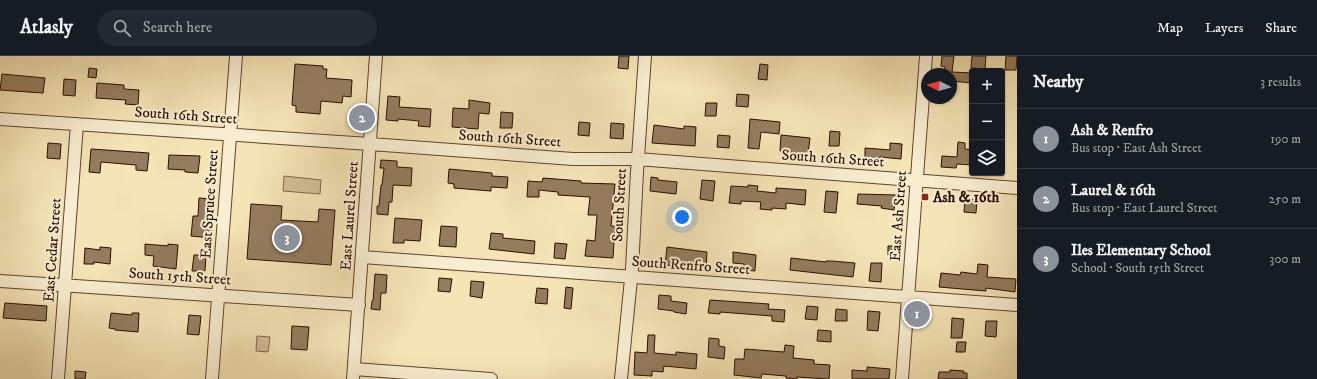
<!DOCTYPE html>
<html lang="en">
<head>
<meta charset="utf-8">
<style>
	body { margin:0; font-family:"IM FELL DW Pica",serif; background:#242831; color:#f1f3f6 }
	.controls { position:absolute; right:12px; top:12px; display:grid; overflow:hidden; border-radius:4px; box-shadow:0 1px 3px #0004 }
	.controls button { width:36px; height:36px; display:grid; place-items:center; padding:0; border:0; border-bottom:1px solid #363941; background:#171b24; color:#f1f3f6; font:20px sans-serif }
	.compass { position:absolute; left:921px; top:12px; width:36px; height:36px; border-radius:50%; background:#171b24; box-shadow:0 1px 3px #0004; rotate:275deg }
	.you { position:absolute; left:682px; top:161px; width:14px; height:14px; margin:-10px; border:3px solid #fff; border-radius:50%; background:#1a73e8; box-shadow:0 0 0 6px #1a73e833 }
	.badge { display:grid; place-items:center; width:26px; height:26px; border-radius:50%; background:#8c9099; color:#fff; font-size:13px; font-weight:700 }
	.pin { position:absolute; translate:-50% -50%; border:2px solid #fff; box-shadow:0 1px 4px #0006 }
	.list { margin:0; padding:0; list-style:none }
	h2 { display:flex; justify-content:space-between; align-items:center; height:52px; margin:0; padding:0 16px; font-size:17px }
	h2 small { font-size:13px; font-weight:400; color:#9ea1a6 }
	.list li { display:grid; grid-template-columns:26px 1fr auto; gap:12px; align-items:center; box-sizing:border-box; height:60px; padding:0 16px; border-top:1px solid #363941 }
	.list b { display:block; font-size:15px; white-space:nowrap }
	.list p { margin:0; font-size:13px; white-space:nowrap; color:#9ea1a6 }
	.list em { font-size:13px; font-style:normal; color:#9ea1a6 }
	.icon { flex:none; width:22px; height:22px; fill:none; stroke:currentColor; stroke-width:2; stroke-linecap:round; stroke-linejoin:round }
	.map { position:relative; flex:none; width:1017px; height:323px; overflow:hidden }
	header { display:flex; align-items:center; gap:24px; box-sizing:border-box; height:56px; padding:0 20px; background:#171b24; border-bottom:1px solid #363941 }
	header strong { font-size:19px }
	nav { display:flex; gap:22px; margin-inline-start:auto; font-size:14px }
	.search { width:280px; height:36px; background:#242831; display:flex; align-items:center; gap:10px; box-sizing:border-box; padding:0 14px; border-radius:22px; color:#9ea1a6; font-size:15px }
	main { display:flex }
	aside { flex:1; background:#171b24 }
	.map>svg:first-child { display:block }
	.green { fill:#d2bf97; stroke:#7f664c }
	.building { fill:#947d5f; stroke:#2c0d00 }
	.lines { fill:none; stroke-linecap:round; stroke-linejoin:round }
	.minor-casing { stroke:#5e432e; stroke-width:14 }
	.minor { stroke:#f8edd0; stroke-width:12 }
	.poi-dot { fill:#8f2418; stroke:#f8edd0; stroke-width:1.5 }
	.labels { text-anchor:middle; stroke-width:4; stroke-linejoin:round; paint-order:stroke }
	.street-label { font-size:15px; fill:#2c0d00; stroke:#f8edd0 }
	.poi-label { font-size:15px; font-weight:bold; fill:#2c0d00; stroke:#f8edd0; text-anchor:start }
</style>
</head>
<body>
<header>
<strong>Atlasly</strong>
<div class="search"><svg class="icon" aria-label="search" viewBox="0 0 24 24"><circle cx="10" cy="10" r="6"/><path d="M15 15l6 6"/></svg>Search here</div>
<nav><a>Map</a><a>Layers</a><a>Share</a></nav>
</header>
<main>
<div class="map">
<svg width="1017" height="323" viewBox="0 0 1017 323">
	<rect width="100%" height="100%" fill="#f4e4b6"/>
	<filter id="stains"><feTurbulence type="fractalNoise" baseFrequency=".005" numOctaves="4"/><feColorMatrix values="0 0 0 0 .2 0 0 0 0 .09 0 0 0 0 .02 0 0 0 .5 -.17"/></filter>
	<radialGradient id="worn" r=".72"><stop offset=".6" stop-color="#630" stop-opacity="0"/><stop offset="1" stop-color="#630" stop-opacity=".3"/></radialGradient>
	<!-- green -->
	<path class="green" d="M284 120 321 124 320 138 283 135Z
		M257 280 270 281 268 296 256 295Z"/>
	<!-- building -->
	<path class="building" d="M619 0H629L628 13 618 12Z
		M942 0H954L952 16 972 17V27L951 25V18H944L945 11 941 10Z
		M972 0H986L985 13 971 12Z
		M1006 0H1017L1016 14H1005Z
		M295 8 323 10V13H327L326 22 352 24 351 41 343 40 342 47 321 45 320 58 296 56V50L292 49Z
		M760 8 768 9 767 24 758 23Z
		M89 12 97 13 96 22 88 21Z
		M2 18 45 22 43 37 0 34Z
		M64 23 76 24 75 40 63 39Z
		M97 27 124 29V33L139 34 138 49 125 48 126 44 96 42Z
		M737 38 749 39 748 51 736 50Z
		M388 40 400 41 399 51 431 53 430 71 418 70 419 65 398 63V65L386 64Z
		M469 44 490 47 489 58 479 57 478 73 452 71 453 52 469 53Z
		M706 47H717L716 60H705Z
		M501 56 513 57 512 72H500Z
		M750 63 780 66 779 78 761 76 759 93 748 92Z
		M579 66 590 67 589 80 578 79Z
		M611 67 624 68 623 83 610 82Z
		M654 69 684 73V70L696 71 695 90 652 87Z
		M830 75 840 76 839 90H829Z
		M718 79 730 80 729 92 717 91Z
		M781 79 810 82 808 98 780 95Z
		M958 86 965 87V93L972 94V109L957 108 956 112 941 111 942 100 957 101Z
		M48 87 61 88 60 103 47 102Z
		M890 87 902 88 901 103 880 101V104L865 102V92L890 94Z
		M91 93 149 97 147 115 136 114V109L101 106 100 117 89 116Z
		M169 99 200 100 198 117 185 116V114L168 113Z
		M381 104 397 105V111L412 112 411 130 393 129 392 146H389L388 159 377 158V150H379L381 129H382L384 112H380Z
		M449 113 492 117V120L508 121 507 132 491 131V135L454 132V128L448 127Z
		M651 121 658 122V124L677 126 676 138 650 135Z
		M543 122 581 125V127L615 128 611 170H615L613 202 585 200 587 184 595 185 597 159H588L590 141 558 139V136L539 134V141H527L528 125 542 126Z
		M702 124 715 125 713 145 700 143Z
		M748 129 758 130 757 135 776 137V132L806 134 805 149 786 147V153L772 152V154L760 153 761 146 741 145V148L729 147 731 130 748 131Z
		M826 135 838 136 836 157 824 156Z
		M858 138 896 139 894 154 881 152 882 150 857 148Z
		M199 142 212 143 211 161H213L211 182 191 180 193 160H198Z
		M965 143 977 144 976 157 964 156Z
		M251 148 282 150 281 164 318 166 319 153 335 154 331 209 247 203Z
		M395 162 422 164 420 185 404 184V187H393Z
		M441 170 457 171 456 191 439 190Z
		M491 177 503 178V182L535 185 534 198 489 193Z
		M555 187 567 188 565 203 554 202Z
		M145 188 168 190V188L178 189 176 213 153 210 154 200 145 199Z
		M888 190H897V200L888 199Z
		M100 191 111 192 110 208 94 206V208H84L85 192 100 194Z
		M667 191 707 196 706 213 665 209Z
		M733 196 756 199 755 215 743 214 744 208 733 207Z
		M194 199H206L205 215H192Z
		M791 202 826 206V205H832L855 207 853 221 790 214Z
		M871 207H882L881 226 869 225Z
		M978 208 988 209 987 221 1016 223 1015 236 986 232V235L939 231 941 217 960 219 961 216 977 218Z
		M375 218 387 219 386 237H381L380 254 371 253 372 245H373Z
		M439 222 452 223 450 236 438 235Z
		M471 225 484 226 482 242 470 240Z
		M566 231 573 232 571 253 564 252Z
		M537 232 548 233 547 248 535 247Z
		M659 239 671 240V245L687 247 686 258 674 256V255L658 253Z
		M710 244 769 248 768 253 785 254 784 266 772 265V260L720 256V258L708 257Z
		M5 247 47 250 46 265 3 262Z
		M807 250 818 251 817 264 805 263Z
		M836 253 847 254V265H835Z
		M868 255 880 256 878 275 867 274Z
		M111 257 132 259V257H139L138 276 115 274V273L109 272Z
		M189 259 201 260 199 279 187 278Z
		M952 262 964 263 962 282H951Z
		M986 265H997L996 281 985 280Z
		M292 270 309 271 307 294 291 293Z
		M818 274 831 275V286L817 285Z
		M648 279H655L654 297 676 299V296L697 298 696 313 664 310 663 316 652 315V320L634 319 635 296 647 297Z
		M709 282 719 283V290L725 291 724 303 708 301Z
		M957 286H966L965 296H956Z
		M785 289 794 290 793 302 814 304V308L830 309 829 323 797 321V323L786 322V320L762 318 761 322 734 319 735 303H744L745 293 784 296Z
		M867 311 890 313 889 323H852V314L867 315Z
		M950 314 964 315 963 317H967V323H938L939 316H950Z
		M75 315 86 316 85 323H75Z"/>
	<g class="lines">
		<!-- minor casing -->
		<g class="minor-casing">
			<path id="minor" d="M0 63 384 89 573 103H637L1017 132
				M362 201 1017 249
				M0 225 359 249
				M354 313 491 323
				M58 323 77 68
				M212 323 236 0
				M353 323 376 0
				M621 323 632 213 637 116 645 0
				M902 323 926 0"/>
		</g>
		<!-- minor -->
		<use href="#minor" class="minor"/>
	</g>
	<!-- markers -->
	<rect class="poi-dot" x="921" y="137" width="8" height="8" rx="2"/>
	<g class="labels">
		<!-- street labels -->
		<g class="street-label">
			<text transform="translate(186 59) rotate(4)" y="5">South 16th Street</text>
			<text transform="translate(510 82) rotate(4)" y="5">South 16th Street</text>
			<text transform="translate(833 102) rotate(4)" y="5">South 16th Street</text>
			<text transform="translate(209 148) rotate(-86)" y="5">East Spruce Street</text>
			<text transform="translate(619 149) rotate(-87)" y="5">South Street</text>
			<text transform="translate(349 160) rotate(-86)" y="5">East Laurel Street</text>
			<text transform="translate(898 160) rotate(-86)" y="5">East Ash Street</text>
			<text transform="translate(52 194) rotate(-86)" y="5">East Cedar Street</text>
			<text transform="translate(691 209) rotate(4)" y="5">South Renfro Street</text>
			<text transform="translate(180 220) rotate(4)" y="5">South 15th Street</text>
		</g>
		<!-- poi labels -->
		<g class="poi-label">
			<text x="933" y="146">Ash &amp; 16th</text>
		</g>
	</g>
	<rect width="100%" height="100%" filter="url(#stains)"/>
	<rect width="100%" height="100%" fill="url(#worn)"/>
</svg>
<div class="controls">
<button>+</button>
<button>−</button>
<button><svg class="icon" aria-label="layers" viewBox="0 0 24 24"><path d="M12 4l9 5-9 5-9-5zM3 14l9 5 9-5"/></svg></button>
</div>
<svg class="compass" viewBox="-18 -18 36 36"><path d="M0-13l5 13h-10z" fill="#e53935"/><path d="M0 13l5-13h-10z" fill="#9ea1a6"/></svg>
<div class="you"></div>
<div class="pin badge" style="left:917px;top:258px">1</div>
<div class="pin badge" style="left:362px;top:62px">2</div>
<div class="pin badge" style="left:287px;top:182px">3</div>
</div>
<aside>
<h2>Nearby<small>3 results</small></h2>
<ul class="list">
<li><span class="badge">1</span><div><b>Ash &amp; Renfro</b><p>Bus stop · East Ash Street</p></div><em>190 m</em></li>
<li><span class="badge">2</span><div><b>Laurel &amp; 16th</b><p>Bus stop · East Laurel Street</p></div><em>250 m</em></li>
<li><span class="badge">3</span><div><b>Iles Elementary School</b><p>School · South 15th Street</p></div><em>300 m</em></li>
</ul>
</aside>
</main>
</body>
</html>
